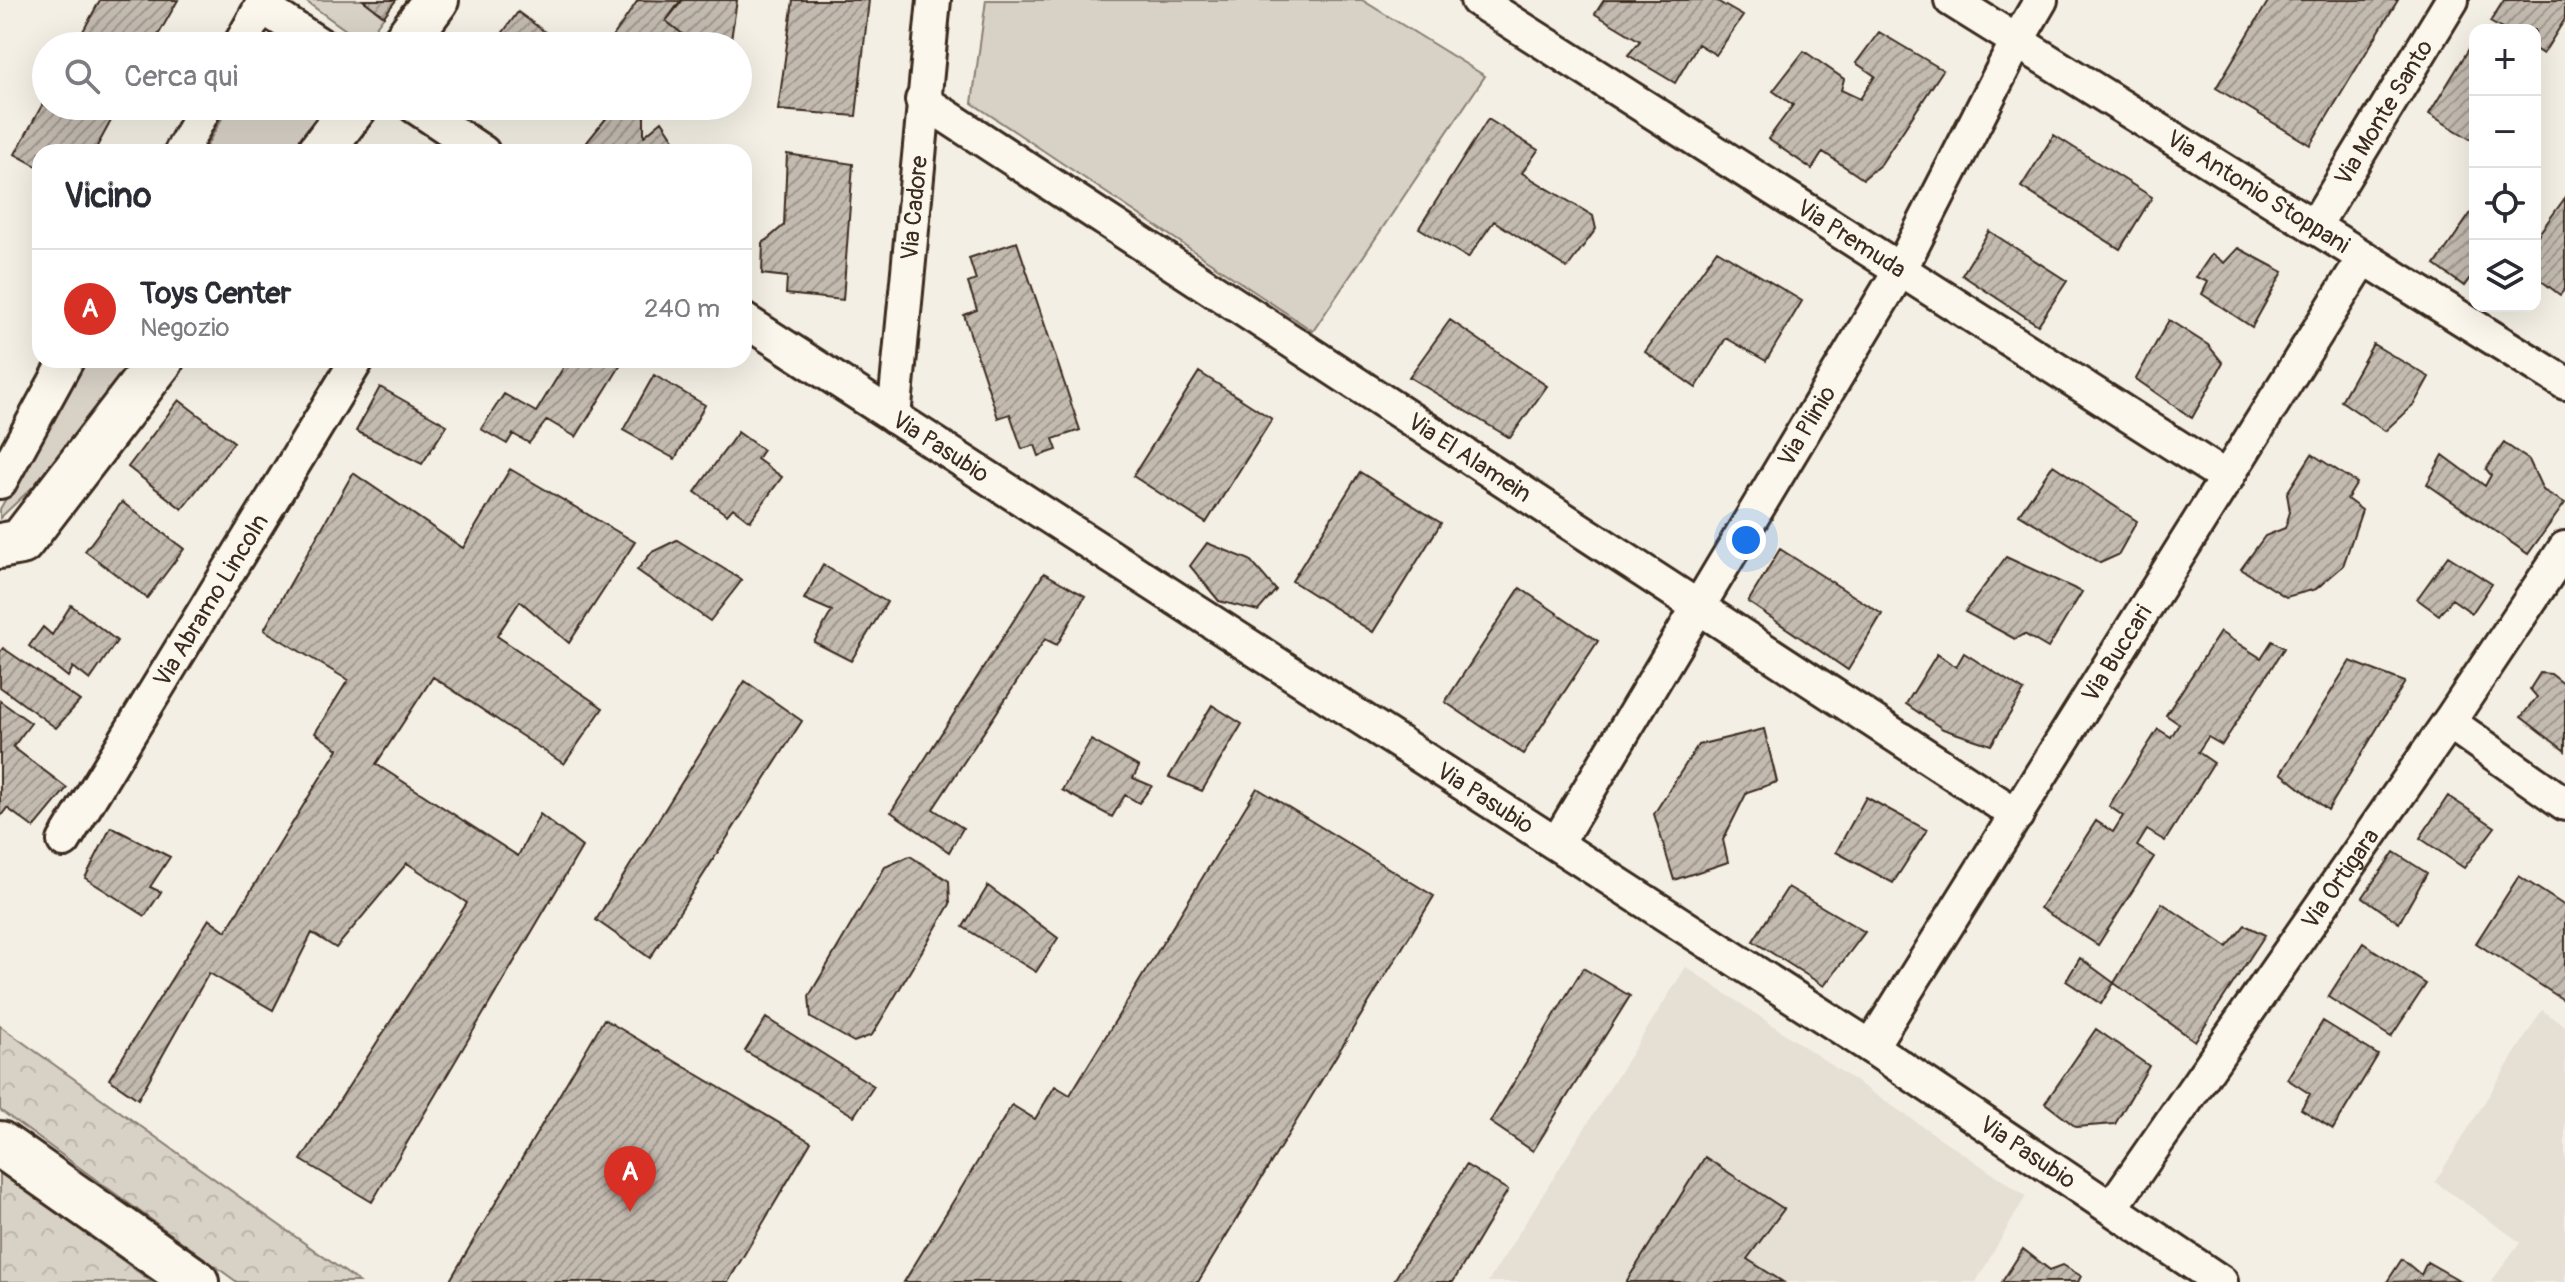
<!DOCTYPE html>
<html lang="it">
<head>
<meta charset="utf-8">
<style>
	body { margin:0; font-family:Pangolin,sans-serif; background:#f2f2f3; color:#2b2b33 }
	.controls { position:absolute; right:24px; top:24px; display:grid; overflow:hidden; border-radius:16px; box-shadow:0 8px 32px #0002 }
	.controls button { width:72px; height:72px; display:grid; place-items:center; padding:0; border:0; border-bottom:2px solid #e1e1e2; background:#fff; color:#2b2b33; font:40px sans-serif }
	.you { position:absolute; left:1746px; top:540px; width:28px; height:28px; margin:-20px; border:6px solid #fff; border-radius:50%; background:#1a73e8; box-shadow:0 0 0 12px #1a73e833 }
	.badge { display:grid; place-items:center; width:52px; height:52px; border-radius:50%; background:#d93025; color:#fff; font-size:26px; font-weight:700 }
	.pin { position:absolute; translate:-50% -66px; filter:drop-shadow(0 2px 4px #0008) }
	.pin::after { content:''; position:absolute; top:42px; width:28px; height:24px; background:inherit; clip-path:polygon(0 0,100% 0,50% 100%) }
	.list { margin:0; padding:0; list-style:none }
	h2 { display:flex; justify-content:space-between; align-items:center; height:104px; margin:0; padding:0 32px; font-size:34px }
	h2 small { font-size:26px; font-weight:400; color:#7c7c81 }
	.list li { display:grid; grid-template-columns:52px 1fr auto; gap:24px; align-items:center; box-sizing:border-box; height:120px; padding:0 32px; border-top:2px solid #e1e1e2 }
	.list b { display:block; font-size:30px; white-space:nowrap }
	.list p { margin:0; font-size:26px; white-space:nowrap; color:#7c7c81 }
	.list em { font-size:26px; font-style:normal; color:#7c7c81 }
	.icon { flex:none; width:44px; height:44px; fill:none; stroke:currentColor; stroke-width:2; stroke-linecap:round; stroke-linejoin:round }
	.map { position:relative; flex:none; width:2565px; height:1282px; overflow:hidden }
	.search { position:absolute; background:#fff; box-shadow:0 8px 32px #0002; left:32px; top:32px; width:720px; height:88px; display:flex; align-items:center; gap:20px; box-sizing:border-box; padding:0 28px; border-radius:44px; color:#7c7c81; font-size:30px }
	.panel { position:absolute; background:#fff; box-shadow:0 8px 32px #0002; left:32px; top:144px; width:720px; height:224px; border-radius:24px }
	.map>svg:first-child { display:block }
	.built { fill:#e5dfd4 }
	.green { fill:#d8d1c6; stroke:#8a7e72; stroke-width:2 }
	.forest { fill:url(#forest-crowns); stroke:#8a7e72; stroke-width:2 }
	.building { fill:url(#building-hatch); stroke:#3b2a1e; stroke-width:2 }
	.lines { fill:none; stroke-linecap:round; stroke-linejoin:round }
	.street-casing { stroke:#3b2a1e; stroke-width:38 }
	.secondary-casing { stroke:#3b2a1e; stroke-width:50 }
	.street { stroke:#fbf7ec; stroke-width:32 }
	.secondary { stroke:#fbf7ec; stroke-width:44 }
	.labels { text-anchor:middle; stroke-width:7; stroke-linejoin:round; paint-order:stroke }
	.street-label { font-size:24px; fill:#3b2a1e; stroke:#fbf7ec }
</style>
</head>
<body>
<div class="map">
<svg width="2565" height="1282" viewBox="0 0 2565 1282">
	<defs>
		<pattern id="forest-crowns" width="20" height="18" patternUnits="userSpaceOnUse" patternTransform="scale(2)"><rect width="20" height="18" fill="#d8d1c6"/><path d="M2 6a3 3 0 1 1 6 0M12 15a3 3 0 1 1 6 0" fill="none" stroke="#bab4aa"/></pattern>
		<pattern id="building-hatch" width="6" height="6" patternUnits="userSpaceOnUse" patternTransform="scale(2)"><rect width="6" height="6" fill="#c3bbb0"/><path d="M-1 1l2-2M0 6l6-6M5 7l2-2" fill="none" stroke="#a0988f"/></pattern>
	</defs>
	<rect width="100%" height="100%" fill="#f3efe4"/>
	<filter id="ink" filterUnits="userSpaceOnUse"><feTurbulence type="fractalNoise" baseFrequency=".0125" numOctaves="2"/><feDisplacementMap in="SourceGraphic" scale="16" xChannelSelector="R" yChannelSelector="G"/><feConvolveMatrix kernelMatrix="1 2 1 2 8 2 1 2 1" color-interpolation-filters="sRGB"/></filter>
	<g filter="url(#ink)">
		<!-- built -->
		<path class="built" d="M1686 967 2026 1196 1976 1282H1488Z
			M2542 1010 2565 1026V1282H2491L2520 1242 2435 1182Z"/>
		<!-- green -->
		<path class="green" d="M304 0H363L384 16 364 43Z
			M986 0H1362L1485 76 1313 331 972 103Z
			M229 106H334L299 152H203Z
			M85 360H142L79 443 0 518V509Z"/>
		<!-- forest -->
		<path class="forest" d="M0 1026 359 1282H237L0 1110Z
			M0 1170 152 1282H0Z"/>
		<!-- building -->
		<path class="building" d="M100 0H178L152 46H75Z
			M363 0H396L384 16Z
			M638 0 682 1 666 21 698 46H623L612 38Z
			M737 0 730 46H698L666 21 681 0Z
			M793 0H869L856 116 778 110Z
			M1604 0H1715L1743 16 1716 55 1698 44 1675 83 1628 55 1640 41 1595 14Z
			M2269 0H2398L2310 145 2216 88Z
			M2504 0H2565V19L2543 54 2535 49V30H2504L2490 22Z
			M518 12 564 46H493Z
			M1879 32 1943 70 1881 164 1863 179 1823 152 1812 169 1768 139 1793 105 1773 91 1804 51 1844 79 1841 90 1860 99 1875 76 1856 63Z
			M2475 39V142L2429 114Z
			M46 98V106H119L94 152H40V168L15 154Z
			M496 106H519L511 117Z
			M528 106H549L541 117Z
			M616 106H644V136L662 121 676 142 697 143 696 152H579Z
			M1488 119 1538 150 1522 173 1593 216 1596 229 1567 268 1494 221 1468 258 1419 228Z
			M2054 135 2152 197 2120 249 2021 187Z
			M787 154 853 164 843 300 786 294 787 277 762 274 763 243 784 225Z
			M2565 198V289L2560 295 2535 276V239Z
			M2475 207V271L2464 286 2435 265Z
			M1989 231 2067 281 2038 325 1962 275Z
			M1017 242 1080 430 1053 439 1057 450 1039 456 1035 445 1022 449 1010 414 998 418 964 315 977 310 968 283 976 280 969 258Z
			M2238 248 2283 272 2252 327 2202 294 2208 282 2196 277 2212 254 2224 263Z
			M1717 250 1802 301 1766 361 1726 338 1696 388 1645 352Z
			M1450 320 1547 386 1510 438 1409 377Z
			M2169 320 2208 345 2223 363 2192 418 2136 379Z
			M2373 344 2429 377 2414 404 2385 431 2341 401Z
			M568 360H624L576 437 547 420 529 443 513 434 507 444 481 429 504 394 536 412Z
			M1199 372 1272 419 1206 523 1133 476Z
			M654 375 705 405 675 459 623 430Z
			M380 387 447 425 422 464 356 431Z
			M179 400 234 442 182 509 128 467Z
			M738 432 763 450 757 459 782 477 750 521 733 508 727 515 695 492Z
			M2504 443 2529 460 2543 490 2565 503 2528 554 2427 484 2443 455 2485 486 2491 475 2486 469Z
			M2312 454 2357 483 2347 499 2362 510 2343 566 2316 589 2286 597 2241 569 2265 536 2285 528 2290 512 2287 493Z
			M2053 465 2137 521 2118 555 2100 563 2019 514Z
			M510 469 635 542 569 643 520 601 497 636 603 708 564 764 433 677 376 764 518 856 540 814 582 847 372 1202 301 1160 467 903 407 863 336 948 312 933 273 1010 209 973 138 1099 109 1079 209 919 226 931 338 749 315 733 348 680 264 630 353 473 463 548Z
			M1360 472 1441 523 1373 632 1292 581Z
			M122 502 184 549 147 598 85 551Z
			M677 540 742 580 710 621 637 570 652 552Z
			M1207 543 1250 560 1276 590 1258 611 1219 601 1190 566Z
			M1780 549 1882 614 1848 670 1748 602Z
			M2448 556 2492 584 2472 613 2452 599 2439 615 2417 599Z
			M2006 557 2082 592 2048 648 2024 634 2015 639 1965 612Z
			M823 565 887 602 851 661 814 642 832 611 804 599Z
			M1044 573 1085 596 1057 645 1045 639 933 809 963 828 949 852 891 812Z
			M1520 588 1598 641 1523 754 1445 702Z
			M71 605 117 641 90 680 73 667 68 677 29 646 43 627 52 635Z
			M2220 632 2261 658 2272 641 2284 648 2222 745 2208 737 2198 752 2214 763 2165 841 2147 830 2137 846 2154 857 2098 945 2040 908 2096 821 2113 832 2123 816 2109 806 2158 729 2171 737 2179 724 2166 715Z
			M3 648 80 701 56 728 0 687V652Z
			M1964 653 2024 691 1991 745 1943 729 1906 704 1937 654 1956 667Z
			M2350 661 2405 682 2328 810 2281 773Z
			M2540 673 2551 674 2565 685V751L2521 717 2537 697 2530 689Z
			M745 681 802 721 650 958 596 920Z
			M0 701 31 723 13 747 67 788 34 828 7 808 0 817Z
			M1212 705 1242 724 1202 791 1169 777Z
			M1764 729 1777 782 1747 792 1723 840 1728 862 1674 880 1654 814 1698 745Z
			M1091 740 1139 767 1133 778 1152 786 1139 803 1125 795 1112 817 1062 790Z
			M1257 788 1434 896 1198 1282H904L1012 1105 1035 1119 1055 1086 1070 1095Z
			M2448 796 2495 827 2464 868 2420 838Z
			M1866 797 1927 830 1893 883 1836 852Z
			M111 827 170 857 150 887 161 892 145 916 85 878Z
			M2394 852 2427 873 2399 923 2363 897Z
			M910 856 949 881 950 904 872 1035 854 1042 811 1018 809 996 885 867Z
			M2519 876 2565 906V1001L2476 943Z
			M988 886 1058 938 1036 972 963 927Z
			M1788 887 1865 932 1824 986 1753 941Z
			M2162 903 2227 947 2245 925 2265 935 2195 1041 2114 983Z
			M2363 943 2426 984 2391 1037 2328 997Z
			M2080 958 2114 983 2101 1004 2066 981Z
			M1583 968 1630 996 1533 1151 1490 1122Z
			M766 1018 874 1086 854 1116 745 1051Z
			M604 1019 811 1142 728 1282H449Z
			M2323 1021 2378 1055 2333 1129 2301 1109 2310 1094 2287 1079Z
			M2096 1029 2149 1066 2115 1124 2076 1127 2045 1103Z
			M1705 1157 1784 1209 1747 1259 1783 1282H1626Z
			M1466 1165 1508 1190 1453 1282H1393Z
			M2023 1249 2050 1270 2063 1265 2081 1276 2078 1282H2002Z
			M2402 1259 2421 1275 2427 1262 2459 1280 2387 1282Z"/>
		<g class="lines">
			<!-- street casing -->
			<g class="street-casing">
				<g id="street">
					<path id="s1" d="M1477 0 2227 478"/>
					<path id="s2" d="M1951 0 2565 383"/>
					<path d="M261 6 322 46"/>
					<path d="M239 46 265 0"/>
					<path id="s3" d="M922 100 2017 815"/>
					<path d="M414 106 483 152"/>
					<path d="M181 152 206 106"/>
					<path id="s4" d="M2314 227 2452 0"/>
					<path id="s5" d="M744 320 1871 1047 2221 1282"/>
					<path id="s6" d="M894 417 934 0"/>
					<path d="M0 482 67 360"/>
					<path d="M2449 722 2565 804"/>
					<path id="s7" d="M64 841 357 360"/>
					<path id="s8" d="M1557 843 1900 270 2017 41 2041 0"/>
					<path id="s9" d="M1871 1047 2363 259"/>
					<path id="s10" d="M2112 1207 2449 722 2565 548"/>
				</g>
			</g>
			<!-- secondary casing -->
			<g class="secondary-casing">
				<path id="secondary" d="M402 46 436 0
					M320 152 355 106
					M0 546 21 542 161 360
					M0 1144 196 1282"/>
			</g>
			<!-- street -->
			<use href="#street" class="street"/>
			<!-- secondary -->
			<use href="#secondary" class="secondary"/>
		</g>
	</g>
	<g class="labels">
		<!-- street labels -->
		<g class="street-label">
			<text dy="8" stroke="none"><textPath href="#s4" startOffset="134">Via Monte Santo</textPath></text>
			<text dy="8" stroke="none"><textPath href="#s2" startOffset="362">Via Antonio Stoppani</textPath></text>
			<text dy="8" stroke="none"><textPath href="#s6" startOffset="210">Via Cadore</textPath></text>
			<text dy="8" stroke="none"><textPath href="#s1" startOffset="444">Via Premuda</textPath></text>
			<text dy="8" stroke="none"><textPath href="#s8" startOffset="486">Via Plinio</textPath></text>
			<text dy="8" stroke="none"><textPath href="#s5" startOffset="234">Via Pasubio</textPath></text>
			<text dy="8" stroke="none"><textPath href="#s3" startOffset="654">Via El Alamein</textPath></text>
			<text dy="8" stroke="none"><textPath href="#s7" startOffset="282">Via Abramo Lincoln</textPath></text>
			<text dy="8" stroke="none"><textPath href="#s9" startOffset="464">Via Buccari</textPath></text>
			<text dy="8" stroke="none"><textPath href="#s5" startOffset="882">Via Pasubio</textPath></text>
			<text dy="8" stroke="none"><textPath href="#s10" startOffset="400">Via Ortigara</textPath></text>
			<text dy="8" stroke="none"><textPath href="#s5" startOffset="1530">Via Pasubio</textPath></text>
		</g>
	</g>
</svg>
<div class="controls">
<button>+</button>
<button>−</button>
<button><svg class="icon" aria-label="locate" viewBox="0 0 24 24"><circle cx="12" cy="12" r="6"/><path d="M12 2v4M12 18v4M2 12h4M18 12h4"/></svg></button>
<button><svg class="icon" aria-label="layers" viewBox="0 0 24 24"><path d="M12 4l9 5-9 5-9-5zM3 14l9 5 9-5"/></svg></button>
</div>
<div class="you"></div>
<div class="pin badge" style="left:630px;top:1212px">A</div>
<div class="search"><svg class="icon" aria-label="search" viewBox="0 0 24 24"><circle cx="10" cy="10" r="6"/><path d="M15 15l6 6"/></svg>Cerca qui</div>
<section class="panel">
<h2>Vicino<small></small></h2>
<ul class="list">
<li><span class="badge">A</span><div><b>Toys Center</b><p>Negozio</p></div><em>240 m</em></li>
</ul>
</section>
</div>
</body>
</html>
